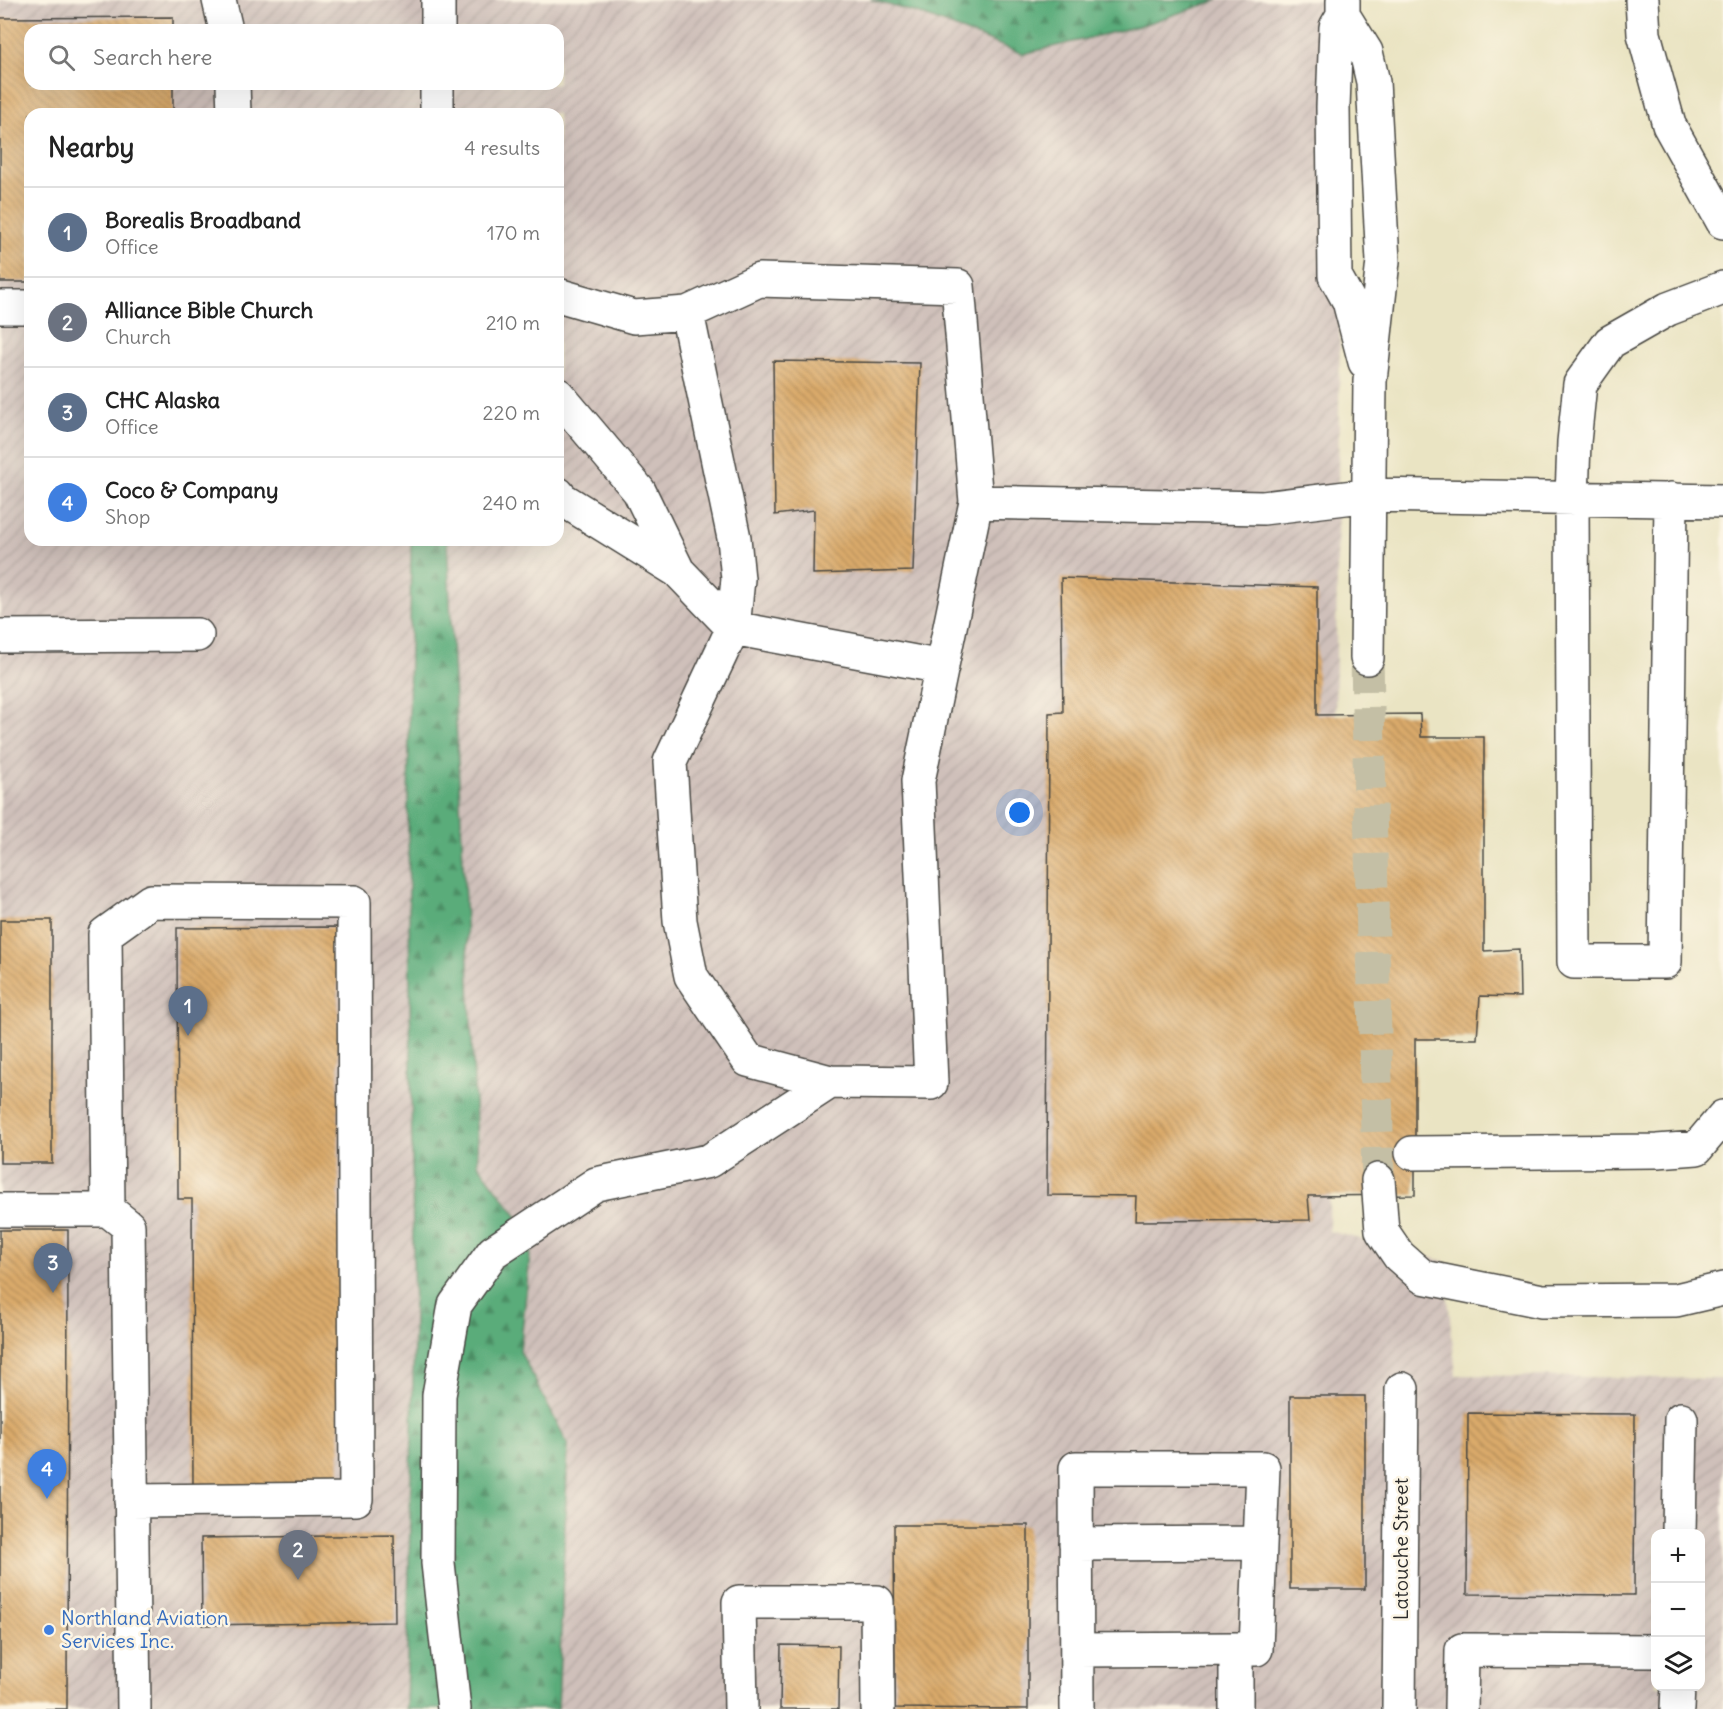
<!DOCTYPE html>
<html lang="en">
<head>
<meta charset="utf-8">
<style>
	body { margin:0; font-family:Delius,sans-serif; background:#f2f2f2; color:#222 }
	.controls { position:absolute; right:18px; bottom:18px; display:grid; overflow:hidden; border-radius:12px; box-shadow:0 6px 24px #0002 }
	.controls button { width:54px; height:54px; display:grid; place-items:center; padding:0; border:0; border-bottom:2px solid #e0e0e0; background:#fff; color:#222; font:30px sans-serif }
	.you { position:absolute; left:1020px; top:813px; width:21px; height:21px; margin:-15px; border:4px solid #fff; border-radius:50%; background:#1a73e8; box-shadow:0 0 0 9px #1a73e833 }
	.badge { display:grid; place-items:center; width:39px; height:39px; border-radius:50%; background:#2563eb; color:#fff; font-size:20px; font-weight:700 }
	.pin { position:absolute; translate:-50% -50px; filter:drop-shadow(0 2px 3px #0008) }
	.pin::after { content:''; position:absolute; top:32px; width:21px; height:18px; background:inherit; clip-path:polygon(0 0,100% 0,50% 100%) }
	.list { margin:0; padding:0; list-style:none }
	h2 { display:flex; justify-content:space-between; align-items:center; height:78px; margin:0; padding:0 24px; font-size:26px }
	h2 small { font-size:20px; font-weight:400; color:#767676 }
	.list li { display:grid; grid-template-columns:39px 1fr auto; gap:18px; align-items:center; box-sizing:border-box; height:90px; padding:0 24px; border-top:2px solid #e0e0e0 }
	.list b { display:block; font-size:22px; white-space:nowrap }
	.list p { margin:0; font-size:20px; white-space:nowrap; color:#767676 }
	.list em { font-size:20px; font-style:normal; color:#767676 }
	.icon { flex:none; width:33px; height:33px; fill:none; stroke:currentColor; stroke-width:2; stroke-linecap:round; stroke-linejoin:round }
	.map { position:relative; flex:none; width:1723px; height:1709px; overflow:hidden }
	.search { position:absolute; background:#fff; box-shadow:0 6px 24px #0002; left:24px; top:24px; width:540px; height:66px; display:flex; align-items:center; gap:15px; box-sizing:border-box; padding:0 21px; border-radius:18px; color:#767676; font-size:22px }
	.panel { position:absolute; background:#fff; box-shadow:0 6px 24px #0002; left:24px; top:108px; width:540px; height:438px; border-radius:18px }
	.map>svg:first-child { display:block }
	.industrial { fill:url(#industrial-furrows); fill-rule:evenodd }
	.forest { fill:url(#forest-firs); stroke:#426c52; stroke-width:1.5 }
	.building { fill:url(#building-back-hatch) }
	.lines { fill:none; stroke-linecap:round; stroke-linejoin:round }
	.minor-tunnel { stroke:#c4bfa5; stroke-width:33; stroke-dasharray:33 16; stroke-linecap:butt }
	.minor-casing { stroke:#484742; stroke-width:36 }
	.minor { stroke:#fff; stroke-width:33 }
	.shop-dot { fill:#3f7fe0; stroke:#fcf5e5; stroke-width:2 }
	.labels { text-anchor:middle; stroke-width:5; stroke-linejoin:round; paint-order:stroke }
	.street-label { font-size:20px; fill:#2b2b2b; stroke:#fcf5e5 }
	.shop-label { font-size:20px; fill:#366cbe; stroke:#fcf5e5; text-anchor:start }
</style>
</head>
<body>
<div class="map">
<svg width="1723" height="1709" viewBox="0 0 1723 1709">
	<defs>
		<pattern id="industrial-furrows" width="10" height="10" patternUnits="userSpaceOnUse" patternTransform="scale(1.5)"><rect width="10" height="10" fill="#cfc0ba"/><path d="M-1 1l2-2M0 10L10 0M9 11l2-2" fill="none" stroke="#b2a5a0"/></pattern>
		<pattern id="forest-firs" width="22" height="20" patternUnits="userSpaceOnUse" patternTransform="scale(1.5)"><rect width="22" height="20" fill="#5aac7a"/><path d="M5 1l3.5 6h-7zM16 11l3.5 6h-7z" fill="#4b8c64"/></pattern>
		<pattern id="building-back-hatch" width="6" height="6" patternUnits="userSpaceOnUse" patternTransform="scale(1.5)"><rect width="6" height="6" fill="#daaa6b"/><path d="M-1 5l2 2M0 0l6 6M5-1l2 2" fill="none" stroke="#b18b58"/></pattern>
	</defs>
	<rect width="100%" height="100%" fill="#fcf5e5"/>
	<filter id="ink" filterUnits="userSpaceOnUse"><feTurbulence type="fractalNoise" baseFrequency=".0167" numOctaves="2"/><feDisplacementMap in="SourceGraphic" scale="12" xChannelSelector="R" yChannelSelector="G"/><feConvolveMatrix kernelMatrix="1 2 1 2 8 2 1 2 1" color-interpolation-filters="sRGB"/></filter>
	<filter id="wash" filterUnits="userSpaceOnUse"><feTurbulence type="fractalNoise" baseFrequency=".008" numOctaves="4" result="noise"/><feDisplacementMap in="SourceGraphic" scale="24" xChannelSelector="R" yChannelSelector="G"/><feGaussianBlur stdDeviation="1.35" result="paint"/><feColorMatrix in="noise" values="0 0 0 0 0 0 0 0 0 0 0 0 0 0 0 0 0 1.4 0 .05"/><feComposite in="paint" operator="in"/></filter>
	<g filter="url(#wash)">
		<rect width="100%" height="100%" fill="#eae4c3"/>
		<!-- industrial -->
		<path class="industrial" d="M0 0H1344L1329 1231 1444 1261 1456 1375 1723 1379V1709H0ZM30 30H558V84H30ZM30 114H558V540H30ZM1656 1534H1700V1686H1656Z"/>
		<!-- forest -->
		<path class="forest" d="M871 0H1219L1139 26 1023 54 917 13Z
			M411 540H447L478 1164 532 1236 520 1351 568 1445 558 1709H406L414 1334 408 820Z"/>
		<g id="blocks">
			<!-- building -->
			<path class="building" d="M173 17V30H30V84H173V114H30V282H0V18Z
				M773 361 920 363 913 571 813 574 814 510 775 515Z
				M1061 578 1317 587V715L1420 714 1421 737H1484V951L1519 949 1520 997 1480 996 1477 1039H1415V1195L1308 1196 1310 1220 1135 1221 1136 1196 1047 1195 1049 713 1063 712Z
				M0 920H52V1163H0Z
				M338 927 340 1486 193 1487 192 1199H178L177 928Z
				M0 1230H68L67 1709H0Z
				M1290 1396H1365V1589H1290Z
				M1468 1413 1635 1414 1634 1595 1467 1594Z
				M894 1525H1028V1709L895 1708Z
				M394 1535 395 1622 202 1625 201 1538Z
				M781 1645 839 1646 838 1709H780Z"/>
		</g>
	</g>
	<g filter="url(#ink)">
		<use href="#blocks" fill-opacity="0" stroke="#484742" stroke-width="1.5"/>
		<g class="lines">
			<!-- minor-tunnel -->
			<path class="minor-tunnel" d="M1367 658 1378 1180"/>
			<!-- minor casing -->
			<g class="minor-casing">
				<path id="minor" d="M219 0 226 30
					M1343 0V15L1366 52 1373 82 1383 261 1370 381 1367 658
					M1642 0 1644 34 1669 125 1723 222
					M1343 15 1336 27 1333 107 1335 276 1349 301 1365 362
					M438 30V0
					M233 84 234 114
					M437 114V84
					M558 295 634 317 687 313 759 280 958 286 976 502
					M0 307H30
					M687 313 734 538 738 579 733 628 942 667
					M558 395 639 491 678 571
					M558 494 562 499 678 571 733 628 670 762 680 921 691 976 748 1060 830 1082 931 1083 918 781 976 502 1263 508 1370 495 1723 501
					M1671 499 1665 962H1574L1572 497 1574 442 1580 384 1610 342 1668 309 1723 288
					M0 636 197 635
					M1412 1153 1657 1151 1697 1148 1723 1117
					M1378 1180 1382 1231 1399 1256 1423 1277 1542 1301 1676 1300 1723 1289
					M0 1210H108L128 1226 134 1709
					M108 1210 105 934 151 901 354 902 356 1499 131 1501
					M1679 1534 1681 1419
					M1076 1544 1260 1543
					M1077 1650 1236 1649
					M454 1709 438 1563 439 1395 455 1305 493 1252 596 1184 709 1161 830 1082
					M741 1709 739 1602H877L878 1709
					M1077 1709 1076 1468H1263L1256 1649H1236V1709
					M1399 1709 1402 1389
					M1461 1709 1462 1650 1656 1651
					M1677 1709 1678 1686"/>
			</g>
			<!-- minor -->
			<use href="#minor" class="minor"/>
		</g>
	</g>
	<!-- markers -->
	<circle class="shop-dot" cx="49" cy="1630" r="6"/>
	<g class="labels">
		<!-- street labels -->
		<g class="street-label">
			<text transform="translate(1401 1549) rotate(-90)" y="7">Latouche Street</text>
		</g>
		<!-- shop labels -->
		<g class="shop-label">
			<text x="61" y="1625">Northland Aviation<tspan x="61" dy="23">Services Inc.</tspan></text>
		</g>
	</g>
</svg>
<div class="controls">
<button>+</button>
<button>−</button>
<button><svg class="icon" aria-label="layers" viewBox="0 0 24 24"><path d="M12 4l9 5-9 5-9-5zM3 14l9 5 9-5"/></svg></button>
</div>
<div class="you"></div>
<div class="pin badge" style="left:188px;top:1036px;background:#5c6f8a">1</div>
<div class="pin badge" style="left:298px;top:1580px;background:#6b7280">2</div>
<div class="pin badge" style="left:53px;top:1293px;background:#5c6f8a">3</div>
<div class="pin badge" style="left:47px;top:1499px;background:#3f7fe0">4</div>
<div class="search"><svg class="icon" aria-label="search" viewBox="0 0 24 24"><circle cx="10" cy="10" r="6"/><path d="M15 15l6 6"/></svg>Search here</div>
<section class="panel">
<h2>Nearby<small>4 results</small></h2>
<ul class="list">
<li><span class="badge" style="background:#5c6f8a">1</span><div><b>Borealis Broadband</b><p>Office</p></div><em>170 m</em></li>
<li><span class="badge" style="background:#6b7280">2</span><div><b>Alliance Bible Church</b><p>Church</p></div><em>210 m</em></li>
<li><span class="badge" style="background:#5c6f8a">3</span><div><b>CHC Alaska</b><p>Office</p></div><em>220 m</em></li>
<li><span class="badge" style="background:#3f7fe0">4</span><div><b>Coco &amp; Company</b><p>Shop</p></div><em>240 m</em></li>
</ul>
</section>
</div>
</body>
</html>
